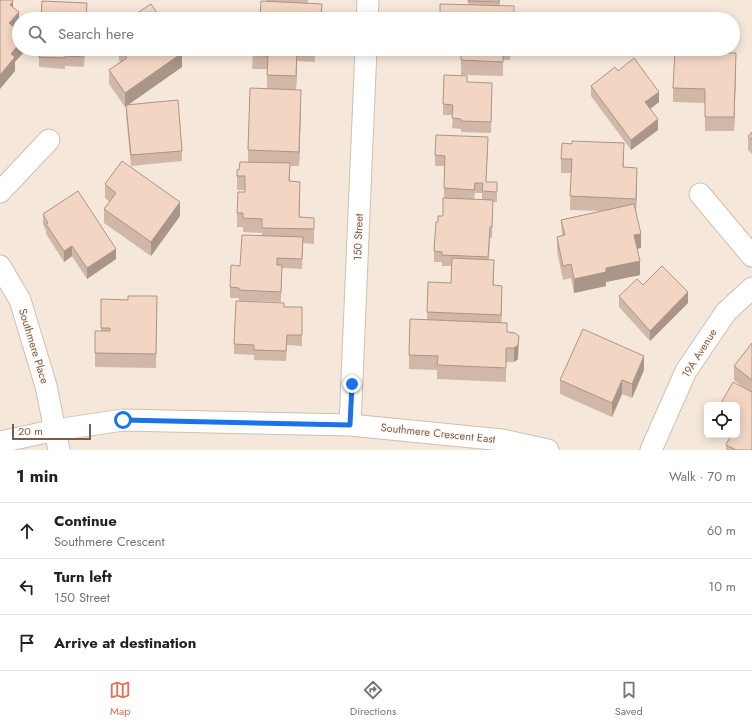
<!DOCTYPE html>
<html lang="en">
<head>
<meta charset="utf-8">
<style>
	body { margin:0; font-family:Jost,sans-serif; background:#f6f6f6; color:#222 }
	.controls { position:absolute; right:12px; bottom:12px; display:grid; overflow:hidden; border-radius:6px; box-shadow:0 2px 10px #0003 }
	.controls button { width:36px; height:36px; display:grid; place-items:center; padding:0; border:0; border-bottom:1px solid #e0e0e0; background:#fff; color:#222; font:20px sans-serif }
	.scale { position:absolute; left:12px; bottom:10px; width:79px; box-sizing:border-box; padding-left:4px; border:2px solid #7a5c4d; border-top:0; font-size:11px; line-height:14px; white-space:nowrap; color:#7a5c4d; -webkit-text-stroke:3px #fffaf3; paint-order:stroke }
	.stop { position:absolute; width:12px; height:12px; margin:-9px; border:3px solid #1a73e8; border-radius:50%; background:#fff }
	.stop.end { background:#1a73e8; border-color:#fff; box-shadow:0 1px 4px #0008 }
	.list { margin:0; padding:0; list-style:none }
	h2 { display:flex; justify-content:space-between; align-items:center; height:52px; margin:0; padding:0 16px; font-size:17px }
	h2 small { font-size:13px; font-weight:400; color:#767676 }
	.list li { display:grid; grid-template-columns:26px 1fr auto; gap:12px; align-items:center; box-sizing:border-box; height:56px; padding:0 16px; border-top:1px solid #e0e0e0 }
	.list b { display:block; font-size:15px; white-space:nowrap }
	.list p { margin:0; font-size:13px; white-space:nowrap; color:#767676 }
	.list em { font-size:13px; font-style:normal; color:#767676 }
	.icon { flex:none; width:22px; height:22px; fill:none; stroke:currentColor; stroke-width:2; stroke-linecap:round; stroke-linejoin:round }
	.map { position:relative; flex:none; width:752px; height:450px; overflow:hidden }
	.search { position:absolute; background:#fff; box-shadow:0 2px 10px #0003; left:12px; right:12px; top:12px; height:44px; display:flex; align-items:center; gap:10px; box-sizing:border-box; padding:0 14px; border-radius:22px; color:#767676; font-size:15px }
	.sheet { height:220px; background:#fff }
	nav { display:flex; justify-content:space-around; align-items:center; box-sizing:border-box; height:56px; border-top:1px solid #e0e0e0; background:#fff; font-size:11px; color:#767676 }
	nav a { display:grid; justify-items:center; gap:2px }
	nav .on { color:#e76f51 }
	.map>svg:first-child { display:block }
	.residential { fill:#f5e8da; fill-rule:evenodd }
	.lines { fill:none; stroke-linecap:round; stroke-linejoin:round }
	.minor-casing { stroke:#d1beb0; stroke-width:23 }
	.minor { stroke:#fff; stroke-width:21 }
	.wall { fill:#d1b7a8; fill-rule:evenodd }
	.shaded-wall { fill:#aa9588 }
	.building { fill:#f3d5c3; stroke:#aa9588 }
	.route { stroke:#1a73e8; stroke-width:5 }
	.labels { text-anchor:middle; stroke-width:3; stroke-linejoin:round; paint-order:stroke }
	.street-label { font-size:11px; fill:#7a5c4d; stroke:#fffaf3 }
</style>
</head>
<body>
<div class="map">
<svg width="752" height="450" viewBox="0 0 752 450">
	<rect width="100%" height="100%" fill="#fdf6ec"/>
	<!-- residential -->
	<path class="residential" d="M0 0H752V450H0ZM19 19H733V49H19ZM707 405H737V435H707Z"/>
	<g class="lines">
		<!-- minor casing -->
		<g class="minor-casing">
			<path id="minor" d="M367 19 368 0
				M0 192 49 140
				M700 194 752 256
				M0 266 20 300 46 386 59 450
				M350 425 366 49
				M0 442 56 430 123 420 350 425 502 440 548 450
				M651 450 686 371 726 312 752 288"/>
		</g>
		<!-- minor -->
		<use href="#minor" class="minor"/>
	</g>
	<!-- wall -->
	<path class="wall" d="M266 0H308V4H322V19H254L260 16 266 2Z
		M468 0H500V6L514 19 468 5Z
		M39 49H85L84 67 65 66V69L39 67Z
		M119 49H180L182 67 128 105 182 151V161L131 166 126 115V105L125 107 109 84V70L120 62 119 60Z
		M253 49H320V54H315V62L297 61 296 90 301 104 299 166H290V181L300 196V217L314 218V244L303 243 302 269 282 268 281 302 239 301V298H230V287L240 266 262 236V233L243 232V227H237V213L245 192V190H237V170H239L248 162V150L267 89V69H252Z
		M459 49H511L510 60H503V76L461 75V49Z
		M712 53 736 67 734 131H705V103L673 102V88Z
		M618 71 659 102 650 109 658 130 631 150 591 96V86Z
		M467 82 492 94 491 133 461 132V129L452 128 453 115H443V104Z
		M752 132V154L748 150V136Z
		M572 144 624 157V168L637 182 636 212 641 248 637 249 640 275 606 282V286L574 293 571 278 563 280 557 251V237L562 235 561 220 601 211 570 210 571 173H561V159Z
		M488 147 486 182H497V202H493L492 238H490L489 260 494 274V285L502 300 501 322 507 332 515 333 518 359 514 362H506V382L437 379V370L409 369V355L427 320V312L451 283 452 266H442V262H434V251L438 222 443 216 445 166H435V155ZM475 193H482V200L474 199Z
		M105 184 180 216 151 256 104 223V209L110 202 105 198Z
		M43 214 116 259 87 279 72 256 64 262 46 234V230L43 225Z
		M643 285 688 303 650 341 619 307V296Z
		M101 299 157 310 156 368 95 367V331H101Z
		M284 307 302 318V346L287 345 286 361 254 360V355L234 354V344Z
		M752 343V450H726V445L737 435V405L744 388 734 380V366Z
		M644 370 632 398 622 394 612 417 560 394V380Z"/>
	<!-- shaded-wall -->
	<path class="shaded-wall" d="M13 1V15L10 5Z
		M19 12V26L9 37V23Z
		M19 44V49H25V51L15 62V71L0 89V75L11 54Z
		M297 49V61L296 90V76Z
		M182 53V67L125 107V93Z
		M736 53V67L734 131V117Z
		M301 90V104L299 166V152Z
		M659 92V102L645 113V102Z
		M658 119V130L631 150V140Z
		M637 168V182L636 213V199Z
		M180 202V216L151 256V242Z
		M641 234V248L634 249V235Z
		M72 246V256L64 262V251Z
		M116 249V259L87 279V268Z
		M640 261V275L606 282V286L574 293V279L606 268Z
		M502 286V300L501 329V315Z
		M688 292V303L650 341V331Z
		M519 336 518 359 514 362V348Z
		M644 356V370L632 398V384Z
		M622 380V394L612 417V403Z"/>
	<!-- building -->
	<path class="building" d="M0 0H12L13 1 10 5 19 12 9 23 19 32V44L11 54 15 57 0 75Z
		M468 0H499V2L468 1Z
		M42 1 87 3 86 19H41Z
		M261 1 322 4 321 19H254L255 16H260Z
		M151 4 161 19H128Z
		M440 4 514 6V19H440Z
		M39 49H85L84 57 65 56V58L39 57Z
		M121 49H180L182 53 125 93 109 70 127 58Z
		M253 49H297L296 76 267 75 268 56 252 55Z
		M461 49H503V62L461 60Z
		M689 49H712V53H736L734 117H705V89L673 88 675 51H689Z
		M634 58 659 92 645 102 658 119 631 140 591 86 615 67 618 71Z
		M444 75 467 76V82L492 83 491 122 461 121V119L452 118 453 105 443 104Z
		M250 88 301 90 299 152 248 150Z
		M178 100 182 151 131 155 126 105Z
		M752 132V140L748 136Z
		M436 135 488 137 486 182H497V192L482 191 483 183H475L474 190 444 188 445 156 435 155Z
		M572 141 624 143 623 167 637 168 636 199 570 196 572 159H561L562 143 572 144Z
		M122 161 180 202 151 242 104 209 116 193 105 184Z
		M240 162 290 163 289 181 300 182 299 217 314 218V229L262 228V219L243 218V213H237L238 192H245V176H237V170H239Z
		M78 191 116 249 87 268 72 246 64 251 46 224 48 223 43 214Z
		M443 198 493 200 492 227H490L488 257 442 255V252L434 251 436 222H438V216H443Z
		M634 204 641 234 634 235 640 261 606 268V272L574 279 571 264 563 266 557 237 565 235 561 220Z
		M242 235 303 237 302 259 277 258V265H282L281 292 239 290V288L230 287 231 265 240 266Z
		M452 258 494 260 493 285 502 286 501 315 427 312 428 282 451 283Z
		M662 266 688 292 650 331 619 296 637 279 643 285Z
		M128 296H157L156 354 95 353V331H110V328H101V299L128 300Z
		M236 301 284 303V307H302V335H287L286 351 254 350V345L234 344Z
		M410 319 507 323V332L515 333 519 336 518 345 514 348H506V368L437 365 438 356 409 355Z
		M583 329 644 356 632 384 622 380 612 403 560 380Z
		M752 343V380L734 366Z
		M733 382 752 392V450H736L726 445 731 435H737V425L739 421 737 419V405H720Z"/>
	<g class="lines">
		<!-- route -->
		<path class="route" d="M123 420 350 425 352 384"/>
	</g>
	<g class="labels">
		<!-- street labels -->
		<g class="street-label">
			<text transform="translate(358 237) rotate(-88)" y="4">150 Street</text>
			<text transform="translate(34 346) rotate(73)" y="4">Southmere Place</text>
			<text transform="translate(699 353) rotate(-58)" y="4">19A Avenue</text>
			<text transform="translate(438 433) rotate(6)" y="4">Southmere Crescent East</text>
		</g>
	</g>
</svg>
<div class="controls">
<button><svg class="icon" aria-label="locate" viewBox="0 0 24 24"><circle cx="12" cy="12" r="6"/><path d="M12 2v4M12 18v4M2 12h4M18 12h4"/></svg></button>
</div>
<div class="scale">20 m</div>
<div class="stop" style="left:123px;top:420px"></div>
<div class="stop end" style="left:352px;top:384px"></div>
<div class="search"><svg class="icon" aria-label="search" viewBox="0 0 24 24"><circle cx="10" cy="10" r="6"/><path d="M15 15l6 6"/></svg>Search here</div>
</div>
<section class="sheet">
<h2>1 min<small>Walk · 70 m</small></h2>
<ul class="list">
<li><svg class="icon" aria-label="ahead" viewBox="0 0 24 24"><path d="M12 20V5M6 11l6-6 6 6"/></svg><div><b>Continue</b><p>Southmere Crescent</p></div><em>60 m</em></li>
<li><svg class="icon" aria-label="left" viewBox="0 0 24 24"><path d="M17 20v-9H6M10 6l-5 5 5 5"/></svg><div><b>Turn left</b><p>150 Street</p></div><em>10 m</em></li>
<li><svg class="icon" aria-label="arrive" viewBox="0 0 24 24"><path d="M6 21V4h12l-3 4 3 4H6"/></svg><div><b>Arrive at destination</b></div></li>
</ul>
</section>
<nav>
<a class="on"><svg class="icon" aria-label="map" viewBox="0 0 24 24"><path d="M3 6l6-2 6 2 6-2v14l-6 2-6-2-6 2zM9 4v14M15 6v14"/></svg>Map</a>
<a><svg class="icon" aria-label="directions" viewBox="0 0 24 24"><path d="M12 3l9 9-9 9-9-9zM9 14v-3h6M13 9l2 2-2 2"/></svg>Directions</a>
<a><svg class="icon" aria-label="saved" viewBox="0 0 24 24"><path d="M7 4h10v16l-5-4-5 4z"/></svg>Saved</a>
</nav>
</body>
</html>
